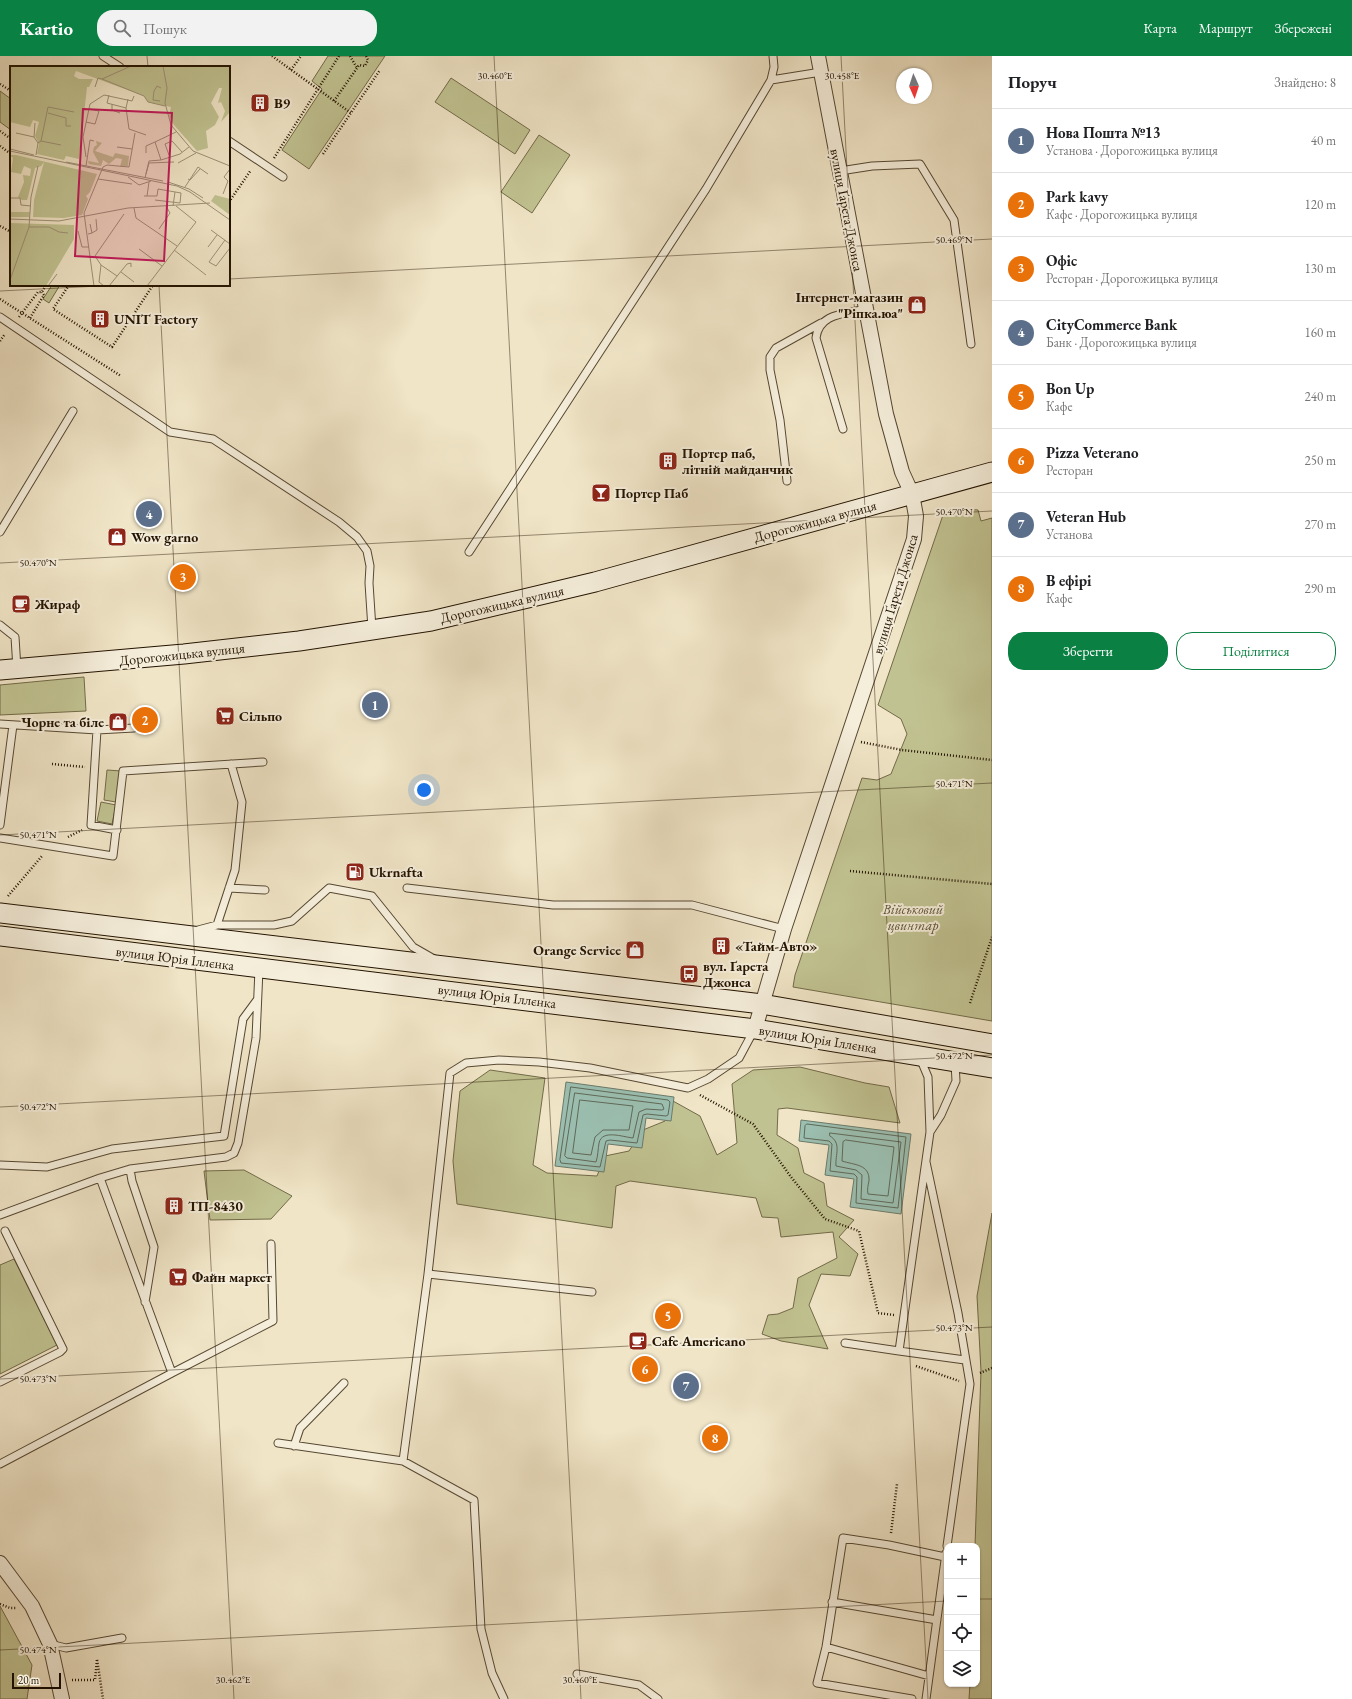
<!DOCTYPE html>
<html lang="uk">
<head>
<meta charset="utf-8">
<style>
	body { margin:0; font-family:"EB Garamond",serif; background:#f2f2f2; color:#202124 }
	.controls { position:absolute; right:12px; bottom:12px; display:grid; overflow:hidden; border-radius:8px; box-shadow:0 1px 3px #0004 }
	.controls button { width:36px; height:36px; display:grid; place-items:center; padding:0; border:0; border-bottom:1px solid #e0e0e0; background:#fff; color:#202124; font:20px sans-serif }
	.compass { position:absolute; left:896px; top:12px; width:36px; height:36px; border-radius:50%; background:#fff; box-shadow:0 1px 3px #0004; rotate:177deg }
	.scale { position:absolute; left:12px; bottom:10px; width:49px; box-sizing:border-box; padding-left:4px; border:2px solid #231300; border-top:0; font-size:11px; line-height:14px; white-space:nowrap; color:#231300; -webkit-text-stroke:3px #f5eedb; paint-order:stroke }
	.you { position:absolute; left:424px; top:734px; width:14px; height:14px; margin:-10px; border:3px solid #fff; border-radius:50%; background:#1a73e8; box-shadow:0 0 0 6px #1a73e833 }
	.badge { display:grid; place-items:center; width:26px; height:26px; border-radius:50%; background:#0b8043; color:#fff; font-size:13px; font-weight:700 }
	.pin { position:absolute; translate:-50% -50%; border:2px solid #fff; box-shadow:0 1px 4px #0006 }
	.list { margin:0; padding:0; list-style:none }
	h2 { display:flex; justify-content:space-between; align-items:center; height:52px; margin:0; padding:0 16px; font-size:17px }
	h2 small { font-size:13px; font-weight:400; color:#757577 }
	.list li { display:grid; grid-template-columns:26px 1fr auto; gap:12px; align-items:center; box-sizing:border-box; height:64px; padding:0 16px; border-top:1px solid #e0e0e0 }
	.list b { display:block; font-size:15px; white-space:nowrap }
	.list p { margin:0; font-size:13px; white-space:nowrap; color:#757577 }
	.list em { font-size:13px; font-style:normal; color:#757577 }
	.actions { display:flex; gap:8px; padding:12px 16px }
	.actions a { flex:1; padding:9px 0; border:1px solid #0b8043; border-radius:16px; text-align:center; font-size:14px; color:#0b8043 }
	.actions .main { background:#0b8043; color:#fff }
	.icon { flex:none; width:22px; height:22px; fill:none; stroke:currentColor; stroke-width:2; stroke-linecap:round; stroke-linejoin:round }
	.map { position:relative; flex:none; width:992px; height:1643px; overflow:hidden }
	header { display:flex; align-items:center; gap:24px; box-sizing:border-box; height:56px; padding:0 20px; background:#0b8043; color:#fff }
	header strong { font-size:19px }
	nav { display:flex; gap:22px; margin-inline-start:auto; font-size:14px }
	.search { width:280px; height:36px; background:#f2f2f2; display:flex; align-items:center; gap:10px; box-sizing:border-box; padding:0 14px; border-radius:16px; color:#757577; font-size:15px }
	main { display:flex }
	aside { flex:1; background:#fff }
	.map>svg:first-child { display:block }
	.green { fill:#c1c291; stroke:#726a48 }
	.water { fill:#9bbfb1; stroke:#6b7a6a }
	.lines { fill:none; stroke-linecap:round; stroke-linejoin:round }
	.shore { stroke:#5f6958; stroke-width:1 }
	.lane-casing { stroke:#564832; stroke-width:9 }
	.street-casing { stroke:#564832; stroke-width:16 }
	.secondary-casing { stroke:#231300; stroke-width:21 }
	.path { stroke:#231300; stroke-width:2.5; stroke-dasharray:1 2; stroke-linecap:butt }
	.lane { stroke:#f5eedb; stroke-width:7 }
	.street { stroke:#f5eedb; stroke-width:14 }
	.secondary { stroke:#f5eedb; stroke-width:19 }
	.ticks { fill:none; stroke:#231300; stroke-width:1; stroke-opacity:0.45 }
	.labels { text-anchor:middle; stroke-width:4; stroke-linejoin:round; paint-order:stroke }
	.poi-label { font-size:14px; font-weight:bold; fill:#231300; stroke:#f5eedb; text-anchor:start }
	.street-label { font-size:14px; fill:#231300; stroke:#f5eedb }
	.park-label { font-size:14px; font-style:italic; fill:#5a5033; stroke:#f5eedb }
	.inset-road { fill:none; stroke:#9e9177; stroke-width:1 }
	.view { fill:#c2185b; fill-opacity:0.15; stroke:#c2185b; stroke-width:2 }
	.inset-edge { fill:none; stroke:#231300; stroke-width:2 }
	.ticks-label { font-size:10px; text-anchor:middle; fill:#231300; stroke:#f5eedb; stroke-width:4; stroke-linejoin:round; paint-order:stroke }
</style>
</head>
<body>
<header>
<strong>Kartio</strong>
<div class="search"><svg class="icon" aria-label="search" viewBox="0 0 24 24"><circle cx="10" cy="10" r="6"/><path d="M15 15l6 6"/></svg>Пошук</div>
<nav><a>Карта</a><a>Маршрут</a><a>Збережені</a></nav>
</header>
<main>
<div class="map">
<svg width="992" height="1643" viewBox="0 0 992 1643">
	<rect width="100%" height="100%" fill="#f0e5c7"/>
	<filter id="stains"><feTurbulence type="fractalNoise" baseFrequency=".005" numOctaves="4"/><feColorMatrix values="0 0 0 0 .2 0 0 0 0 .09 0 0 0 0 .02 0 0 0 .5 -.17"/></filter>
	<radialGradient id="worn" r=".72"><stop offset=".6" stop-color="#630" stop-opacity="0"/><stop offset="1" stop-color="#630" stop-opacity=".3"/></radialGradient>
	<!-- green -->
	<path class="green" d="M328 0H385L309 113 282 94 322 33 312 25Z
		M451 22 530 74 515 98 435 46Z
		M0 35 11 43V74L0 66Z
		M539 79 570 99 532 157 501 136Z
		M52 229H60L49 247 43 243Z
		M966 453 978 454 981 465 992 462V965L793 931 795 919 862 722 877 724 891 718 907 678 901 663 878 649 943 459Z
		M84 621 86 655 0 659V629Z
		M107 714 121 715 116 746 104 744Z
		M101 746 116 749 112 768 97 765Z
		M800 1011 865 1027 889 1031 900 1067 787 1052 778 1053 777 1079 798 1092 804 1117 824 1127 827 1150 854 1164 839 1181 858 1198 850 1220 821 1218 809 1249 828 1293 781 1285 762 1278 768 1259 778 1258 793 1252 798 1222 837 1202 833 1176 781 1181 778 1162 762 1161 756 1142 630 1125 616 1130 612 1172 457 1148 453 1105 460 1035 490 1014 545 1022 533 1109 547 1117 597 1120 605 1100 629 1095 643 1074 665 1065 673 1045 700 1060 717 1099 737 1087 732 1028 753 1014Z
		M244 1114 292 1140 271 1163 210 1164 204 1115Z
		M992 1157V1643H969L970 1628H977V1490H975L981 1315 977 1240Z
		M14 1203 57 1289 0 1318V1209Z
		M0 1550 32 1609 27 1643H0Z"/>
	<!-- water -->
	<path class="water" d="M566 1026 674 1041 671 1065 646 1062 642 1092 608 1088 604 1116 555 1110Z
		M801 1064 911 1078 901 1158 850 1151 854 1123 825 1119 829 1089 799 1085Z"/>
	<g class="lines">
		<!-- shore -->
		<path class="shore" d="M571 1031 668 1044 670 1046 668 1059 666 1060 647 1058 643 1059 637 1087 610 1084 606 1085 600 1111 561 1107 560 1104Z
			M575 1037 662 1048 664 1053 662 1054 646 1053 639 1056 633 1082C623 1081 602 1073 599 1087 598 1093 598 1100 596 1106L567 1102 565 1100Z
			M580 1044 633 1050 629 1074H603L595 1081 591 1099 573 1097Z
			M807 1068 906 1081 898 1152 856 1147 857 1121 854 1118 830 1115 832 1088 829 1085 804 1082 805 1070Z
			M830 1077 901 1086 893 1147 861 1143 862 1119 856 1114 836 1110C835 1099 842 1087 830 1080Z
			M846 1084 894 1091 888 1140 868 1138C867 1134 868 1129 869 1125 870 1108 854 1109 842 1105L843 1086Z"/>
		<!-- lane casing -->
		<g class="lane-casing">
			<path id="lane" d="M103 0 120 11
				M771 24 821 16
				M229 85 283 121
				M840 115 872 110 920 108 954 164 971 288
				M0 261 170 376 213 383 339 466 357 481 367 495 370 510 369 527 372 573
				M843 373 816 282C819 257 845 258 866 253
				M787 425 780 364 770 314V301L776 292 821 267
				M0 476 73 355
				M469 496 706 133 771 24 774 11 773 0
				M0 569 15 581 17 613
				M0 668 97 674 134 672
				M97 674 91 769 117 774
				M0 769 13 669
				M0 782 113 800 123 715 263 706
				M229 832 265 834
				M407 832 553 849H692L784 873
				M217 869 235 814 242 746 231 708
				M198 874 217 869H274L292 865 329 832 372 840 413 891 434 903
				M930 1076 941 1059 956 1025 955 1007
				M926 1106 958 1257 970 1328 947 1490
				M0 1109 47 1111 112 1093 224 1080 243 963 257 944
				M130 1113 132 1125 154 1191 145 1246
				M0 1159 100 1122
				M428 1218 592 1236
				M845 1287 899 1295 930 1076 928 1021 920 1002
				M899 1295 965 1304
				M172 1317 273 1265 271 1188
				M0 1326 60 1296 63 1293 5 1175
				M278 1387 403 1405 474 1444 481 1573 492 1617 504 1643
				M294 1390 300 1372 344 1327
				M403 1405 428 1218 450 1017 466 1007 499 1004 539 1006 590 1012 688 1032 708 1023 739 1002 754 974
				M0 1408 172 1317 100 1122 130 1113 226 1101 234 1097 238 1087 256 982 259 913
				M832 1546 937 1564
				M50 1588 66 1592 122 1582
				M826 1591 929 1620
				M577 1618 639 1629 658 1643
				M912 1643 817 1627 826 1591 843 1482 889 1489 945 1501
				M926 1643 946 1497"/>
		</g>
		<!-- street casing -->
		<g class="street-casing">
			<path id="street" d="M755 973 784 873 914 483 916 460 912 438 902 416 886 358 818 0
				M0 1507 32 1550 50 1588 62 1643"/>
		</g>
		<!-- secondary casing -->
		<g class="secondary-casing">
			<path id="secondary" d="M0 614 184 598 299 585 431 565 595 526 992 416
				M0 857 762 948 992 988
				M0 880 755 973 992 1012"/>
		</g>
		<!-- path -->
		<path class="path" d="M272 0 351 57
			M350 0 357 12
			M291 14 301 0
			M0 28 11 35
			M334 45 357 12 359 9 365 10 368 4 366 0
			M0 75 11 83
			M0 90 11 98
			M323 98 380 14
			M274 102 339 0
			M229 146 251 114
			M0 170 11 176
			M69 229 53 253 112 291 153 229
			M0 243 121 320
			M19 261 38 236H42L46 229
			M30 262 44 239 42 236
			M0 285 5 278
			M861 686 902 694 992 704
			M52 708 85 711
			M68 781 82 774
			M850 815 992 828
			M8 840 42 800
			M970 947 992 881
			M700 1039 753 1068 791 1121 825 1163 859 1175 878 1257 894 1259
			M916 1310 959 1325
			M980 1317 992 1312
			M891 1477 897 1428
			M0 1548 10 1552H16
			M72 1624H95L97 1603 103 1643"/>
		<!-- lane -->
		<use href="#lane" class="lane"/>
		<!-- street -->
		<use href="#street" class="street"/>
		<!-- secondary -->
		<use href="#secondary" class="secondary"/>
	</g>
	<!-- ticks -->
	<path class="ticks" d="M147 0 148 11M494 0 581 1643M841 0 928 1643M229 223 992 183M159 229 234 1643M0 235 119 229M0 507 992 455M0 779 992 727M0 1051 992 999M0 1323 992 1271M977 1543H992M0 1594 947 1545"/>
	<!-- icons -->
	<defs>
		<g id="building-square" transform="scale(1)"><rect x="-9" y="-9" width="18" height="18" rx="4" fill="#8f2418" stroke="#f5eedb"/><path d="M-4-6H4V6H1V3H-1V6H-4ZM-2.5-4.3h1.7v1.8h-1.7ZM.8-4.3h1.7v1.8H.8ZM-2.5-1h1.7V.8h-1.7ZM.8-1h1.7V.8H.8Z" fill="#fff"/></g>
		<g id="shop-square" transform="scale(1)"><rect x="-9" y="-9" width="18" height="18" rx="4" fill="#8f2418" stroke="#f5eedb"/><path d="M-5-2.5h2.3a2.7 3.5 0 0 1 5.4 0H5L5.5 6h-11ZM-1.5-2.5h3a1.5 2.3 0 0 0-3 0Z" fill="#fff"/></g>
		<g id="bar-square" transform="scale(1)"><rect x="-9" y="-9" width="18" height="18" rx="4" fill="#8f2418" stroke="#f5eedb"/><path d="M-6-5H6L.8 .8V4.5H3.5V6h-7V4.5H-.8V.8Z" fill="#fff"/></g>
		<g id="cafe-square" transform="scale(1)"><rect x="-9" y="-9" width="18" height="18" rx="4" fill="#8f2418" stroke="#f5eedb"/><path d="M-5.5-4.5H6V0H3Q3 3.5 0 3.5H-2.5Q-5.5 3.5-5.5 0ZM3-3.2v2h1.7v-2ZM-6 4.5H4V6H-6Z" fill="#fff"/></g>
		<g id="supermarket-square" transform="scale(1)"><rect x="-9" y="-9" width="18" height="18" rx="4" fill="#8f2418" stroke="#f5eedb"/><path d="M-6-5.5h2.5l.6 2H6L4.5 2H-2.5L-4.4-4H-6ZM-1.5 3.2a1.3 1.3 0 1 0 .1 0ZM3 3.2a1.3 1.3 0 1 0 .1 0Z" fill="#fff"/></g>
		<g id="fuel-square" transform="scale(1)"><rect x="-9" y="-9" width="18" height="18" rx="4" fill="#8f2418" stroke="#f5eedb"/><path d="M-5.5-6h7V0h2V4h1.3V-2.5L3-4.5l.8-.8L6-3V5H2.5V1h-1V6h-7ZM-4.2-4.7v3.2H.2V-4.7Z" fill="#fff"/></g>
		<g id="bus-square" transform="scale(1)"><rect x="-9" y="-9" width="18" height="18" rx="4" fill="#8f2418" stroke="#f5eedb"/><path d="M-5-6H5V4H4V6H2V4H-2V6H-4V4H-5ZM-3.5-4V0h7V-4ZM-3.5 1.2v1.5H-2V1.2ZM2 1.2v1.5H3.5V1.2Z" fill="#fff"/></g>
	</defs>
	<g fill-rule="evenodd">
		<use href="#building-square" x="260" y="47"/>
		<use href="#shop-square" x="917" y="249"/>
		<use href="#building-square" x="100" y="263"/>
		<use href="#building-square" x="668" y="405"/>
		<use href="#bar-square" x="601" y="437"/>
		<use href="#shop-square" x="117" y="481"/>
		<use href="#cafe-square" x="21" y="548"/>
		<use href="#supermarket-square" x="225" y="660"/>
		<use href="#shop-square" x="118" y="666"/>
		<use href="#fuel-square" x="355" y="816"/>
		<use href="#building-square" x="721" y="890"/>
		<use href="#shop-square" x="635" y="894"/>
		<use href="#bus-square" x="689" y="918"/>
		<use href="#building-square" x="174" y="1150"/>
		<use href="#supermarket-square" x="178" y="1221"/>
		<use href="#cafe-square" x="638" y="1285"/>
	</g>
	<g class="labels">
		<!-- poi labels -->
		<g class="poi-label">
			<text x="274" y="52">B9</text>
			<text x="903" y="246" text-anchor="end">Інтернет-магазин<tspan x="903" dy="16">"Ріпка.юа"</tspan></text>
			<text x="114" y="268">UNIT Factory</text>
			<text x="682" y="402">Портер паб,<tspan x="682" dy="16">літній майданчик</tspan></text>
			<text x="615" y="442">Портер Паб</text>
			<text x="131" y="486">Wow garno</text>
			<text x="35" y="553">Жираф</text>
			<text x="239" y="665">Сільпо</text>
			<text x="104" y="671" text-anchor="end">Чорне та біле</text>
			<text x="369" y="821">Ukrnafta</text>
			<text x="735" y="895">«Тайм-Авто»</text>
			<text x="621" y="899" text-anchor="end">Orange Service</text>
			<text x="703" y="915">вул. Ґарета<tspan x="703" dy="16">Джонса</tspan></text>
			<text x="188" y="1155">ТП-8430</text>
			<text x="192" y="1226">Файн маркет</text>
			<text x="652" y="1290">Cafe Americano</text>
		</g>
		<!-- street labels -->
		<g class="street-label">
			<text transform="translate(847 154) rotate(79)" y="5">вулиця Ґарета Джонса</text>
			<text transform="translate(815 465) rotate(-15)" y="5">Дорогожицька вулиця</text>
			<text transform="translate(895 538) rotate(-73)" y="5">вулиця Ґарета Джонса</text>
			<text transform="translate(502 548) rotate(-13)" y="5">Дорогожицька вулиця</text>
			<text transform="translate(182 598) rotate(-6)" y="5">Дорогожицька вулиця</text>
			<text transform="translate(175 902) rotate(7)" y="5">вулиця Юрія Іллєнка</text>
			<text transform="translate(497 940) rotate(7)" y="5">вулиця Юрія Іллєнка</text>
			<text transform="translate(818 983) rotate(9)" y="5">вулиця Юрія Іллєнка</text>
		</g>
		<!-- park labels -->
		<g class="park-label">
			<text x="913" y="858">Військовий<tspan x="913" dy="16">цвинтар</tspan></text>
		</g>
	</g>
	<!-- overview -->
	<g transform="translate(10 10)">
		<rect width="220" height="220" fill="#f0e5c7"/>
		<path d="M0 0H220V46L211 56 215 45 211 36 208 37 212 22H209L201 37 209 51 205 59 196 65 198 82 187 85 164 59 159 50 161 41 138 36 134 30 66 5 64 10 69 13H83L79 21H77L69 93 56 90 54 94 27 88 29 78 25 70 29 56 23 54 20 61 0 56ZM86 75 92 77 85 85 103 91 105 87 119 90 118 100 110 101 112 93 106 92 99 98 93 94 91 100 79 98 78 95 89 97 83 86 84 81 87 79ZM0 89H6L87 108 80 126 76 130 78 133 72 149 54 152 23 151 24 134 34 96 31 100 25 102 18 131 17 134H12L8 131 14 116 13 109 20 110 21 103 14 100 11 108 1 106 3 92ZM205 129 220 133V149L201 135ZM0 146H20L19 151H0ZM0 157 64 159V173L36 220H0Z" fill="#c1c291"/>
		<path class="inset-road" d="M153 0 157 22 155 37 161 59 183 85 220 100M92 13 121 0M85 21 88 12 92 13 134 30 138 36 155 40M99 29 97 37 116 42M118 33 116 42 119 63 136 69M150 35 143 34 144 25 147 20 151 22M102 38V44L110 47M38 47 56 52V60H61M76 56 85 58 89 45 79 43M25 57 24 71 28 77 26 89M6 67 24 71M31 75 38 41 64 46M28 77 31 75 51 79M107 81 122 83M0 83 24 89M0 85 167 120 180 126 220 154M136 87V80L145 76M159 89 155 78 162 75 172 86M76 91 73 71 80 38 94 29 122 35 124 30M151 94 170 88 179 81M56 96 153 115M168 97 186 87M76 100 80 74 84 75M136 108 139 97 164 96M118 111 129 119 141 115M135 112 139 95 151 94 145 76 166 66M88 113 122 118M178 113 180 114 190 103M158 116 179 123 193 132M175 121 188 101 198 108M213 128 218 115 214 111 220 103M134 130H147L148 123 171 127 170 137 145 134M137 130 139 116M0 132H10L11 139 21 140M163 140 165 126M124 142 126 152 167 180M0 153 49 155 118 142 200 137M19 161H39L49 166 58 167M149 163 160 147 156 140M201 164 220 178M68 165 72 181H79M82 167 87 164 86 153M78 168 82 167 80 158M215 174 199 196 206 200 220 182M198 181 207 169M129 183 152 200M164 184 196 209M91 199 89 216 94 220M111 206 124 216M107 210 91 199 85 190 114 148M0 214 19 161 21 131 28 100M38 220 47 208M84 220 74 147 93 101 97 99 119 101 125 67M99 220 117 198 121 197V201M137 220 186 156 166 140"/>
		<path class="view" d="M73 43 162 47 154 195 65 190Z"/>
		<rect width="220" height="220" class="inset-edge"/>
	</g>
	<g class="ticks-label">
		<text x="495" y="23">30.460°E</text>
		<text x="842" y="23">30.458°E</text>
		<text x="954" y="187">50.469°N</text>
		<text x="954" y="459">50.470°N</text>
		<text x="38" y="510">50.470°N</text>
		<text x="954" y="731">50.471°N</text>
		<text x="38" y="782">50.471°N</text>
		<text x="954" y="1003">50.472°N</text>
		<text x="38" y="1054">50.472°N</text>
		<text x="954" y="1275">50.473°N</text>
		<text x="38" y="1326">50.473°N</text>
		<text x="38" y="1597">50.474°N</text>
		<text x="233" y="1627">30.462°E</text>
		<text x="580" y="1627">30.460°E</text>
	</g>
	<rect width="100%" height="100%" filter="url(#stains)"/>
	<rect width="100%" height="100%" fill="url(#worn)"/>
</svg>
<div class="controls">
<button>+</button>
<button>−</button>
<button><svg class="icon" aria-label="locate" viewBox="0 0 24 24"><circle cx="12" cy="12" r="6"/><path d="M12 2v4M12 18v4M2 12h4M18 12h4"/></svg></button>
<button><svg class="icon" aria-label="layers" viewBox="0 0 24 24"><path d="M12 4l9 5-9 5-9-5zM3 14l9 5 9-5"/></svg></button>
</div>
<svg class="compass" viewBox="-18 -18 36 36"><path d="M0-13l5 13h-10z" fill="#e53935"/><path d="M0 13l5-13h-10z" fill="#757577"/></svg>
<div class="scale">20 m</div>
<div class="you"></div>
<div class="pin badge" style="left:375px;top:649px;background:#5c6f8a">1</div>
<div class="pin badge" style="left:145px;top:664px;background:#e8710a">2</div>
<div class="pin badge" style="left:183px;top:521px;background:#e8710a">3</div>
<div class="pin badge" style="left:149px;top:458px;background:#5c6f8a">4</div>
<div class="pin badge" style="left:668px;top:1260px;background:#e8710a">5</div>
<div class="pin badge" style="left:645px;top:1313px;background:#e8710a">6</div>
<div class="pin badge" style="left:686px;top:1330px;background:#5c6f8a">7</div>
<div class="pin badge" style="left:715px;top:1382px;background:#e8710a">8</div>
</div>
<aside>
<h2>Поруч<small>Знайдено: 8</small></h2>
<ul class="list">
<li><span class="badge" style="background:#5c6f8a">1</span><div><b>Нова Пошта №13</b><p>Установа · Дорогожицька вулиця</p></div><em>40 m</em></li>
<li><span class="badge" style="background:#e8710a">2</span><div><b>Park kavy</b><p>Кафе · Дорогожицька вулиця</p></div><em>120 m</em></li>
<li><span class="badge" style="background:#e8710a">3</span><div><b>Офіс</b><p>Ресторан · Дорогожицька вулиця</p></div><em>130 m</em></li>
<li><span class="badge" style="background:#5c6f8a">4</span><div><b>CityCommerce Bank</b><p>Банк · Дорогожицька вулиця</p></div><em>160 m</em></li>
<li><span class="badge" style="background:#e8710a">5</span><div><b>Bon Up</b><p>Кафе</p></div><em>240 m</em></li>
<li><span class="badge" style="background:#e8710a">6</span><div><b>Pizza Veterano</b><p>Ресторан</p></div><em>250 m</em></li>
<li><span class="badge" style="background:#5c6f8a">7</span><div><b>Veteran Hub</b><p>Установа</p></div><em>270 m</em></li>
<li><span class="badge" style="background:#e8710a">8</span><div><b>В ефірі</b><p>Кафе</p></div><em>290 m</em></li>
</ul>
<div class="actions"><a class="main">Зберегти</a><a>Поділитися</a></div>
</aside>
</main>
</body>
</html>
